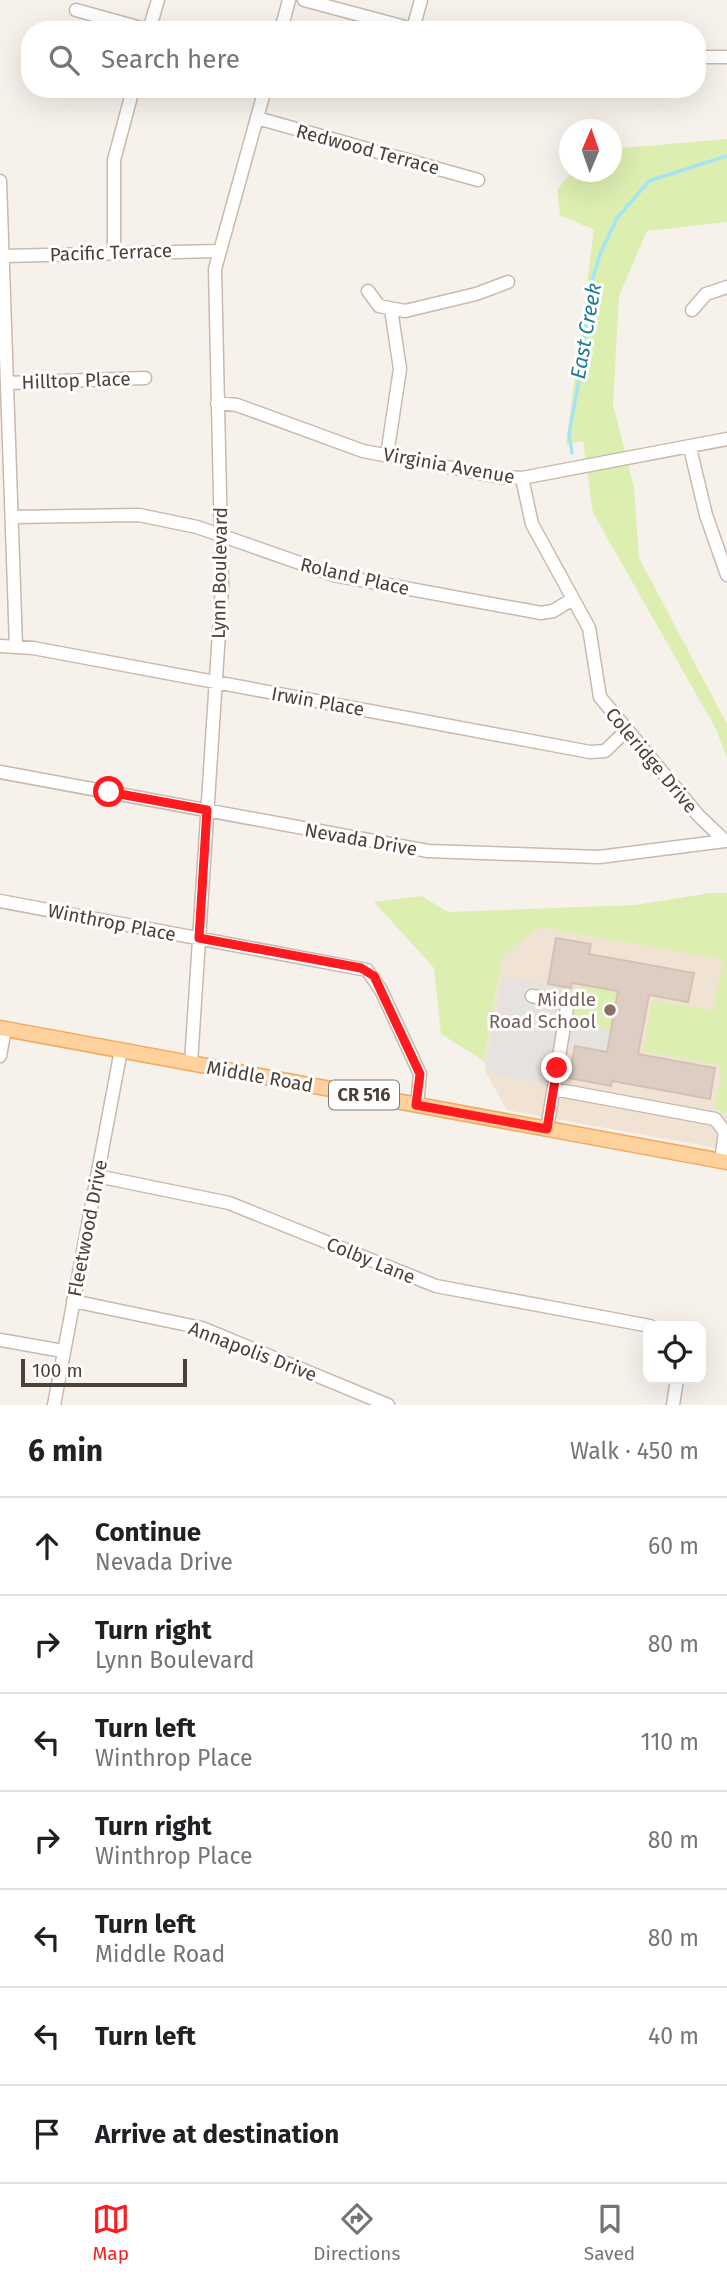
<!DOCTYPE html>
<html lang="en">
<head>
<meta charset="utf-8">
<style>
	body { margin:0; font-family:"Fira Sans",sans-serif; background:#f2f2f2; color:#202124 }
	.controls { position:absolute; right:21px; bottom:21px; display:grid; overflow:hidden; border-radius:14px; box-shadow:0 7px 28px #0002 }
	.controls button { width:63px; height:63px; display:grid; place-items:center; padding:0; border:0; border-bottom:2px solid #e0e0e0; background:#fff; color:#202124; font:35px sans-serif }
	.compass { position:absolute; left:559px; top:119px; width:63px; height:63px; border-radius:50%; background:#fff; box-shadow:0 7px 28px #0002; rotate:2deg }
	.scale { position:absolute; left:21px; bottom:18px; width:166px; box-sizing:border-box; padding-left:7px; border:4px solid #4c4037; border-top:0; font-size:19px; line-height:24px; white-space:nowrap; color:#4c4037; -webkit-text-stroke:5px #fff; paint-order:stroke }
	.stop { position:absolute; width:21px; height:21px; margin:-16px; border:5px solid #ff1a20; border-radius:50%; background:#fff }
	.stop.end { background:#ff1a20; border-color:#fff; box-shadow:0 2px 7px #0008 }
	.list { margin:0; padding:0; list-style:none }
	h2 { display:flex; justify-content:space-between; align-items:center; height:91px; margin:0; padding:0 28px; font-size:30px }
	h2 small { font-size:23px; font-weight:400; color:#757577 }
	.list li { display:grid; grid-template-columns:46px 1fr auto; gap:21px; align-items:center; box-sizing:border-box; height:98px; padding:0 28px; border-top:2px solid #e0e0e0 }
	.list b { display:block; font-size:26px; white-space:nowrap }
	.list p { margin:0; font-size:23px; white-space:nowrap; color:#757577 }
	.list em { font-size:23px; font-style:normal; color:#757577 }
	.icon { flex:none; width:38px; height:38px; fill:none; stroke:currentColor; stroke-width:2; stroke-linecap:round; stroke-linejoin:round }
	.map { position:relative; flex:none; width:727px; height:1405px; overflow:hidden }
	.search { position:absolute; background:#fff; box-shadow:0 7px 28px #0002; left:21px; right:21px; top:21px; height:77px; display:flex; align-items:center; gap:18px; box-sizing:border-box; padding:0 24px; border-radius:28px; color:#757577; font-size:26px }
	.sheet { height:777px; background:#fff }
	nav { display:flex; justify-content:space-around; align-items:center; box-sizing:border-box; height:98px; border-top:2px solid #e0e0e0; background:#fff; font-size:19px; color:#757577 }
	nav a { display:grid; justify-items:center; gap:4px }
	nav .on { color:#ff1a20 }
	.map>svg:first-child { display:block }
	.education { fill:#f1e3d4 }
	.green { fill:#ddeeb1 }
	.parking { fill:#e5e2df }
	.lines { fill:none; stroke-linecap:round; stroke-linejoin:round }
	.stream { stroke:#a3e4f8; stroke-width:3.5 }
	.building { fill:#ddcdc2; stroke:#d5c1b1; stroke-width:2 }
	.minor-casing { stroke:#c7baaf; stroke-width:15 }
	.major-casing { stroke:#f0ab60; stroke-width:17 }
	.minor { stroke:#fff; stroke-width:12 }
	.major { stroke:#ffd19c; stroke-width:14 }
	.route { stroke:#ff1a20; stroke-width:9 }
	.education-dot { fill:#8d6e63; stroke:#fff; stroke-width:2.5 }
	.labels { text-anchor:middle; stroke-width:6; stroke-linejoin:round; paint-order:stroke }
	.shield { fill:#fff; stroke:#827973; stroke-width:2 }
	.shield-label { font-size:18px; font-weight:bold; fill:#4c4037 }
	.street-label { font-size:19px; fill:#4c4037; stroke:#fff }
	.education-label { font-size:19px; fill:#785e54; stroke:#fff; text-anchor:end }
	.water-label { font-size:21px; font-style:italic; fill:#1f7b98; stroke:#fff }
</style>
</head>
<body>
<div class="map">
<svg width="727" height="1405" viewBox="0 0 727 1405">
	<rect width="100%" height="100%" fill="#f7f1eb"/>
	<!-- education -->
	<path class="education" d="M540 927 723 960 727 956V1150L507 1110 486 1073 484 1061 502 957Z"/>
	<!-- green -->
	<path class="green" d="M727 139V222L647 231 619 296 613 405 634 487 639 558 727 724V758L716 729 593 513 583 441 566 445 594 230 560 215 557 189 573 172H612V149Z
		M710 893H727V1115L715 1109 722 1070 720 1065 643 1051 652 1000 713 1011 723 960 540 927 502 957 484 1061 441 1034 434 968 374 902 422 896 448 912 635 905Z
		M584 985 618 991 611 1030 570 1022 575 996Z"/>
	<!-- parking -->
	<path class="parking" d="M503 976 571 988 570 995 575 996 570 1022 611 1030 607 1052 568 1045 560 1086 486 1073Z"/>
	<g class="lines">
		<!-- stream -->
		<path class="stream" d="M572 453 569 434 582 364 588 294 600 254 617 218 649 181 727 156"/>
	</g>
	<!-- building -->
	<path class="building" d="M556 938 591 944 589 954 694 973 688 1002 649 995 638 1054 715 1068 710 1099 612 1081 611 1086 569 1078 575 1046 607 1052 618 991 572 983 571 988 548 984Z"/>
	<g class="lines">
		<!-- minor casing -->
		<g class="minor-casing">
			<path id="minor" d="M304 0 416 30
				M76 10 148 30
				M413 29 421 0
				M149 30 158 0
				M281 30 289 0
				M697 57H727
				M257 118 478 180
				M0 181 16 646
				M114 252V160L133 89
				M4 256 218 251
				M368 291 379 306 405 311 476 294 508 282
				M692 310 706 294 727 287
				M8 383 145 378
				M217 403 237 405 363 451 500 477 522 478 727 439
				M690 448 706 515 727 575
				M387 455 400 369 391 309
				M522 478 532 524 589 628 600 697 698 815 725 841
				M12 517 139 515 197 527 334 575 541 613 553 611 573 599
				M0 646 33 648 590 752 605 751 627 730
				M0 772 428 851 599 857 725 841
				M0 901 367 970 381 990 420 1074 417 1105
				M532 996 568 1002 547 1129
				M0 1056 5 1029
				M191 1063 222 586 215 269 265 89
				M554 1089 715 1119 725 1132 721 1161
				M97 1176 229 1203 436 1286 650 1326
				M73 1301 202 1328 388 1405
				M0 1340 63 1351
				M54 1405 121 1050
				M673 1405 677 1379"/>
		</g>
		<!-- major casing -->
		<g class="major-casing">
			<path id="major" d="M0 1028 727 1162"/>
		</g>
		<!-- minor -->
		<use href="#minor" class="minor"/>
		<!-- major -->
		<use href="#major" class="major"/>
	</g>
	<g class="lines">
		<!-- route -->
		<path class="route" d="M109 792 207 810 199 938 361 968 374 976 420 1074 416 1105 547 1129 557 1068"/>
	</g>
	<!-- markers -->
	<circle class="education-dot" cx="610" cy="1010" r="7"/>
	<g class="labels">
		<!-- shield labels -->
		<rect class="shield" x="329" y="1080.5" width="70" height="29" rx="5"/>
		<g class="shield-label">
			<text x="364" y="1101">CR 516</text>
		</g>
		<!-- street labels -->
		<g class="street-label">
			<text transform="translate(368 149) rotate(15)" y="7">Redwood Terrace</text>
			<text transform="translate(111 252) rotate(-2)" y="7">Pacific Terrace</text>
			<text transform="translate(76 380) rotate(-2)" y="7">Hilltop Place</text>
			<text transform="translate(449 465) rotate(10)" y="7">Virginia Avenue</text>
			<text transform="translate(219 573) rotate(-89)" y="7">Lynn Boulevard</text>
			<text transform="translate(355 576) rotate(13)" y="7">Roland Place</text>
			<text transform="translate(318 701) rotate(10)" y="7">Irwin Place</text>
			<text transform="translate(652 760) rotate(50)" y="7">Coleridge Drive</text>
			<text transform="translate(361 839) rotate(10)" y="7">Nevada Drive</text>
			<text transform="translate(112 922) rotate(11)" y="7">Winthrop Place</text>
			<text transform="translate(260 1076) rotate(10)" y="7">Middle Road</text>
			<text transform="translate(87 1228) rotate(-79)" y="7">Fleetwood Drive</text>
			<text transform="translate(371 1260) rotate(22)" y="7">Colby Lane</text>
			<text transform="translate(253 1351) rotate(21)" y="7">Annapolis Drive</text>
		</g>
		<!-- education labels -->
		<g class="education-label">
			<text x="596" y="1006">Middle<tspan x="596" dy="22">Road School</tspan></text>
		</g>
		<!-- water labels -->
		<g class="water-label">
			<text transform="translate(586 331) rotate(-80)" y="7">East Creek</text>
		</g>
	</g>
</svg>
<div class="controls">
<button><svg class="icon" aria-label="locate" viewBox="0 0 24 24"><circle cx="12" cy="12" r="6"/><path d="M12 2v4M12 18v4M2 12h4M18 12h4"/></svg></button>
</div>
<svg class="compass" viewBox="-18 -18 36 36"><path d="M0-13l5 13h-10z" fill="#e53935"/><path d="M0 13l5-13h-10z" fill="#757577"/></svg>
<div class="scale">100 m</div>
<div class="stop" style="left:109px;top:792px"></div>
<div class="stop end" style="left:557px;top:1068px"></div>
<div class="search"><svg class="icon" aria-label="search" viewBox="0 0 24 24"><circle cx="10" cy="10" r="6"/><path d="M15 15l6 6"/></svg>Search here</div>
</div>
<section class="sheet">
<h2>6 min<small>Walk · 450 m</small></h2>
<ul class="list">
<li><svg class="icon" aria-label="ahead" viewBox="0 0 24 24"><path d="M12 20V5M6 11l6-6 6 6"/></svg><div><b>Continue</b><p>Nevada Drive</p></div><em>60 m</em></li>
<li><svg class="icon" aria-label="right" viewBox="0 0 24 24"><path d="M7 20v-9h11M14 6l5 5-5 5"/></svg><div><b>Turn right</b><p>Lynn Boulevard</p></div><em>80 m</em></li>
<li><svg class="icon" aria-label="left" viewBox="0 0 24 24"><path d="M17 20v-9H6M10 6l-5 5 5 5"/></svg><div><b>Turn left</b><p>Winthrop Place</p></div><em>110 m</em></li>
<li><svg class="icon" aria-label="right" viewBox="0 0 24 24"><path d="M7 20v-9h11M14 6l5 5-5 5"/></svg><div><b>Turn right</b><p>Winthrop Place</p></div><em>80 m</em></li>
<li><svg class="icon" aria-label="left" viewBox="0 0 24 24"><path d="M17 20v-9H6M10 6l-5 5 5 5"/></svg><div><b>Turn left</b><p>Middle Road</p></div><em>80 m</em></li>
<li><svg class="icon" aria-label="left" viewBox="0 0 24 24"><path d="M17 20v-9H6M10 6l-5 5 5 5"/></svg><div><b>Turn left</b></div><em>40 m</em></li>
<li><svg class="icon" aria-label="arrive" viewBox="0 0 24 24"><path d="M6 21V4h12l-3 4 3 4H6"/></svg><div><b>Arrive at destination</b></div></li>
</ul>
</section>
<nav>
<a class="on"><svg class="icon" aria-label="map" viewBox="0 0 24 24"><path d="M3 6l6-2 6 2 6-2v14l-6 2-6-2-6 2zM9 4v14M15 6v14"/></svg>Map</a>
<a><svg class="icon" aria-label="directions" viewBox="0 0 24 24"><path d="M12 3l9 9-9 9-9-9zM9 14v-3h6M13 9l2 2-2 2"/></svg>Directions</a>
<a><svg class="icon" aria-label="saved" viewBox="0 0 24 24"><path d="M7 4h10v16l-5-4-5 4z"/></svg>Saved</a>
</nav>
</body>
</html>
